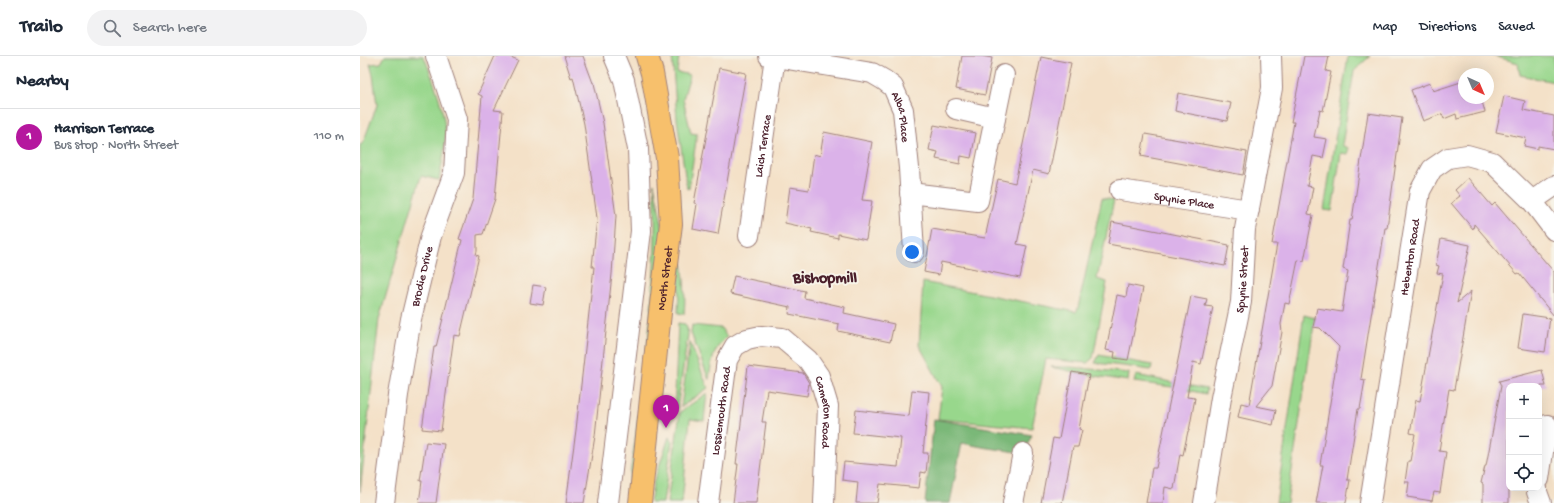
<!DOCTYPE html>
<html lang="en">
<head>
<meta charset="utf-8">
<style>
	body { margin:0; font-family:"Gochi Hand",sans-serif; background:#f2f2f3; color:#1f2937 }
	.controls { position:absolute; right:12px; bottom:12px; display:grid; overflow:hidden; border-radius:8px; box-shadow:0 4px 16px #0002 }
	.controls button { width:36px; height:36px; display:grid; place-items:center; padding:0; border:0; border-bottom:1px solid #e0e1e3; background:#fff; color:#1f2937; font:20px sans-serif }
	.compass { position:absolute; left:1098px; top:12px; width:36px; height:36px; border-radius:50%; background:#fff; box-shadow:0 4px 16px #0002; rotate:136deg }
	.you { position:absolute; left:552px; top:196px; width:14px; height:14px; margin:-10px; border:3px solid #fff; border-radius:50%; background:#1a73e8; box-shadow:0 0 0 6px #1a73e833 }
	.badge { display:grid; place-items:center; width:26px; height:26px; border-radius:50%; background:#b5179e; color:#fff; font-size:13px; font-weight:700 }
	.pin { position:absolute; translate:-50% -33px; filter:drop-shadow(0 1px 2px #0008) }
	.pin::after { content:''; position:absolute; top:21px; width:14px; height:12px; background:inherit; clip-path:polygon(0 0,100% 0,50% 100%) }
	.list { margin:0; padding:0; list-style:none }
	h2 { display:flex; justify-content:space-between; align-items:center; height:52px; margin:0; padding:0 16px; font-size:17px }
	h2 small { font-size:13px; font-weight:400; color:#747a83 }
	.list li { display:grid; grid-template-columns:26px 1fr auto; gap:12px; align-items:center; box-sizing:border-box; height:56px; padding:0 16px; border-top:1px solid #e0e1e3 }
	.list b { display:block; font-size:15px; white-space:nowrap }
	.list p { margin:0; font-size:13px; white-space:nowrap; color:#747a83 }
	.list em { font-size:13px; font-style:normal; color:#747a83 }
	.icon { flex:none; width:22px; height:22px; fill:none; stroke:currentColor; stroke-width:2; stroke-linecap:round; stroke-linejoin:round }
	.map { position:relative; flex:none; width:1194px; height:447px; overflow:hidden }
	header { display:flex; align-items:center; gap:24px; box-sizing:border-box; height:56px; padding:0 20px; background:#fff; border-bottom:1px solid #e0e1e3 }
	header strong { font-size:19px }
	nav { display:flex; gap:22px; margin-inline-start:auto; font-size:14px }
	.search { width:280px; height:36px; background:#f2f2f3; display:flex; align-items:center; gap:10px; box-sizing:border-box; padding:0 14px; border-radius:22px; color:#747a83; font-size:15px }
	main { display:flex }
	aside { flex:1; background:#fff }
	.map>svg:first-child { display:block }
	.green { fill:#98d78c; stroke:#717b5c }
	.forest { fill:#7ab878; stroke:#626c52 }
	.building { fill:#dbb2e9 }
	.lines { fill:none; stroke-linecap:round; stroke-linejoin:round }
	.minor-casing { stroke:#9f807a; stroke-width:22 }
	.major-casing { stroke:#9f807a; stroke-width:24 }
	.minor { stroke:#fff; stroke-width:20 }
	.major { stroke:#f7c06c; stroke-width:22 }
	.labels { text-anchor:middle; stroke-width:4; stroke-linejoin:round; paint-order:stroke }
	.street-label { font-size:12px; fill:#4a1f2b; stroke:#f7f3e8 }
	.district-label { font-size:16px; font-weight:bold; fill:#4a1f2b; stroke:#f7f3e8 }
</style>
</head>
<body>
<header>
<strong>Trailo</strong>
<div class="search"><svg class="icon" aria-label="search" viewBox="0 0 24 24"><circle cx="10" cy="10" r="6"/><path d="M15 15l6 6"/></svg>Search here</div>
<nav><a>Map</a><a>Directions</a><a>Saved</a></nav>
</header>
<main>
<aside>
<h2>Nearby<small></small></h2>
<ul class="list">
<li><span class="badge">1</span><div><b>Harrison Terrace</b><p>Bus stop · North Street</p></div><em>110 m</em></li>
</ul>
</aside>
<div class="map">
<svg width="1194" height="447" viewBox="0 0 1194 447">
	<rect width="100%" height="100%" fill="#f7f3e8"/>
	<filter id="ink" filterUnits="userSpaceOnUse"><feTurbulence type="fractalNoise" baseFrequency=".025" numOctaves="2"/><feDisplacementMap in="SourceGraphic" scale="8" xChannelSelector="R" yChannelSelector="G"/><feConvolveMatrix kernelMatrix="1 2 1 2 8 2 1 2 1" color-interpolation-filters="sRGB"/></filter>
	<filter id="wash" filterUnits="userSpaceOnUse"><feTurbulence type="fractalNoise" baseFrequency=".012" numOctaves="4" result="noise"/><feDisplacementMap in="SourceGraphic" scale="16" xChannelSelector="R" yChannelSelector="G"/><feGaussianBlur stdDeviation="0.9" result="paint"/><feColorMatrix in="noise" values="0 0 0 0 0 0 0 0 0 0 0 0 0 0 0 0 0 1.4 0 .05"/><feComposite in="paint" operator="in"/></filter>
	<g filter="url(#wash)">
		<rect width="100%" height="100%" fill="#f4e1c8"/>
		<!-- green -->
		<path class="green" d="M25 0H63L65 3C75 29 87 58 85 87 84 100 81 112 79 124L61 120 19 263 0 436V89L3 87 17 49 13 19 10 8 21 7Z
			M312 0H319L317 16 330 19 323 43 331 77 337 78 329 132 327 133 317 63Z
			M988 0H1010L994 15 982 89 988 92V98L981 97 972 155 964 154Z
			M1134 0H1194V26L1160 19 1158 7Z
			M294 127 303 174 277 447H266C280 342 300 234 294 127Z
			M742 142 754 144 737 223 747 226 733 302 727 307 686 303 672 372 578 363 582 331 559 289 563 226 716 256 718 252Z
			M320 203 322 205C324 222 326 240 324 258L318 257Z
			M944 259 955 262 927 447H916Z
			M318 267 325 268 327 272 328 279 317 353 314 360Z
			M332 269 361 272 367 281C353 292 351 307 349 324L331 277Z
			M330 286 348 332 321 351Z
			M739 299 792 309 791 314 764 310 735 307Z
			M691 311H710L769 317 768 325 729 319Z
			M776 319 847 333 846 338 812 331 774 326Z
			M347 337 344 365 330 363 322 447H307L320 356Z
			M309 381 312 385 303 447H290L293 428Z"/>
		<!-- forest -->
		<path class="forest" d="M574 363 672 379 663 397 622 391 602 387 590 447H565Z"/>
		<g id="blocks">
			<!-- building -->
			<path class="building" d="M135 0H148L158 4 134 54 143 55 135 143 123 178 117 179V195L116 199 119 200 100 280 94 279 81 375 62 373 74 291H76L102 184 99 183 113 143 122 40 118 38Z
				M204 0H223L233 27H234L243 67 256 160 252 218 235 380 224 447H206L216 374 234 211H232L237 162 224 68 213 21 211 22Z
				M602 0H621L632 2 625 39 596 33Z
				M944 0H969L966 15 971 16 963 55 960 54 954 81 967 83 963 102 953 100 947 130 953 131 948 158 953 159 944 205 938 204 929 248 925 247 921 268 922 276 912 330 896 350 916 354 913 369 878 361 881 347 889 349 917 188H912L934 66H931Z
				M681 1 711 7 689 118 673 114 657 188 667 190 660 222 581 206 579 219 564 216 572 173 625 182 638 123 655 127Z
				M359 12 386 17 358 178 333 173 337 148 334 147Z
				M1104 25V42H1121L1125 56 1097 63 1096 58 1084 63 1082 58 1063 65 1051 34 1070 27 1073 35Z
				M818 37 871 47 867 65 815 55Z
				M1144 40 1165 45 1163 54 1194 60V93L1178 90V93L1164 90 1166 82 1136 76Z
				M1008 57 1042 62 1031 142 1027 172H1025L1001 323 1005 324 1000 353H998L987 424H990L986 447H956L963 409H960L979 291 960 272 953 271 957 252 982 256 988 215 983 213 990 164H992Z
				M574 69 616 77 611 102 601 100 600 108 576 103 578 96 569 94Z
				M464 76 512 86 502 144 512 145 506 184 478 178V182L451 176 452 173 425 167 430 131 449 134 454 98 460 100Z
				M785 78 887 96 883 119 781 100Z
				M1108 122 1132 150 1135 147 1194 216V260L1159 217 1157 218 1114 168 1113 173 1091 147 1100 140 1095 134Z
				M752 166 869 189 865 210 748 188Z
				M1081 183 1110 189 1097 247 1111 235 1094 334 1089 333 1079 395 1086 396 1080 437 1074 436 1072 445 1047 441 1049 426H1045L1048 405H1050L1055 378 1050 377 1056 344 1060 345 1083 218 1077 217 1079 210 1076 209Z
				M374 220 445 235 444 242 485 251 484 257 534 268 530 286 478 275 479 268 429 258 430 251 370 238Z
				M173 229 186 231 183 249 170 247Z
				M768 229 783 232 768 304 754 302 755 296 746 294 757 239 766 241Z
				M831 240 847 243 845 250 853 251 841 308 833 306 827 341 835 342 829 375H828L823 399 820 398 814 433 805 431 803 447H786L792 412H796Z
				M1163 258 1190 262 1185 296 1158 292Z
				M388 310 443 317 449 327 447 340 407 334 402 366H406L396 447H373L378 408H376Z
				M1182 314 1186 330H1149V447H1123V428L1121 427 1125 410H1126L1141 330 1139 325Z
				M712 316 729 319 719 373 722 374 718 391H713L702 447H681L693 382 699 383Z
				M552 334 569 336 563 397H568L566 417 561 416 559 432 520 428 517 447H496L498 426 482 424 484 406 538 411 541 382 493 377 496 354 549 360Z
				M66 386 84 388 76 447H59L62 425H60Z"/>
		</g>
	</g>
	<g filter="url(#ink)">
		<use href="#blocks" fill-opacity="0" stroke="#9f807a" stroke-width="1"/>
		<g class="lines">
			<!-- minor casing -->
			<g class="minor-casing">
				<g id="minor">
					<path id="s1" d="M409 0 512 17 524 24 533 31 543 54 549 112 554 196"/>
					<path d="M596 53 635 62"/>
					<path id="s2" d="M760 134 889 154"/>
					<path d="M550 137 618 145 644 19"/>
					<path d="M1172 145 1194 130"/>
					<path id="s3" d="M389 180 415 1"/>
					<path d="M1179 423 1187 369"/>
					<path d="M1177 432V436L1181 447"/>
					<path id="s4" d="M24 447 38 339 51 263 71 180 94 117 97 63 76 0"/>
					<path d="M248 447 281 175 278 93 264 24 254 0"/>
					<path id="s5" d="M348 447 367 304 375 290 387 283 401 280 422 282 448 304 459 320 468 350 464 447"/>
					<path d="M653 447 663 397"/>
					<path id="s6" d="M844 447 861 342 881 246 885 173 912 32 911 0"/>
					<path id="s7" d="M1010 447 1060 135 1072 113 1088 102 1107 99 1132 106 1172 145 1194 174"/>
				</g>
			</g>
			<!-- major casing -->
			<g class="major-casing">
				<g id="major">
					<path id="s8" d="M280 447 300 257 311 168 307 102 292 17 287 0"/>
				</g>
			</g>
			<!-- minor -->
			<use href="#minor" class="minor"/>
			<!-- major -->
			<use href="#major" class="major"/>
		</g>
	</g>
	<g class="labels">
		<!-- street labels -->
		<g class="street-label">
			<text dy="4" stroke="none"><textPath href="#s1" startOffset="161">Alba Place</textPath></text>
			<text dy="4" stroke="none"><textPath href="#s3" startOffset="91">Laich Terrace</textPath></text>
			<text dy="4" stroke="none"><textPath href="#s2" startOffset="65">Spynie Place</textPath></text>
			<text dy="4" stroke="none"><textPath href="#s7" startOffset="249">Hebenton Road</textPath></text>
			<text dy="4" stroke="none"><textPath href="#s4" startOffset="230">Brodie Drive</textPath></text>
			<text dy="4" stroke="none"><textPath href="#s8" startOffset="226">North Street</textPath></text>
			<text dy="4" stroke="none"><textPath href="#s6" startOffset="227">Spynie Street</textPath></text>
			<text dy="4" stroke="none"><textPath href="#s5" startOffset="93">Lossiemouth Road</textPath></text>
			<text dy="4" stroke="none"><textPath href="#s5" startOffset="300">Cameron Road</textPath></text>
		</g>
		<!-- district labels -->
		<g class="district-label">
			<text x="465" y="226">Bishopmill</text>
		</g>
	</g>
</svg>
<div class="controls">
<button>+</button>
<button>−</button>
<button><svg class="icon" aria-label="locate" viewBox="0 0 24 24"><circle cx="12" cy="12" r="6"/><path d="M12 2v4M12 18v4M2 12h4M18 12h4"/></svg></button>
</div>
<svg class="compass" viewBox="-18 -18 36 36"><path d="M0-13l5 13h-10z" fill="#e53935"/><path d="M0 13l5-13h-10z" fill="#747a83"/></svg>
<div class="you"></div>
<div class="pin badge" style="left:306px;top:372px">1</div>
</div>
</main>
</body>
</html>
